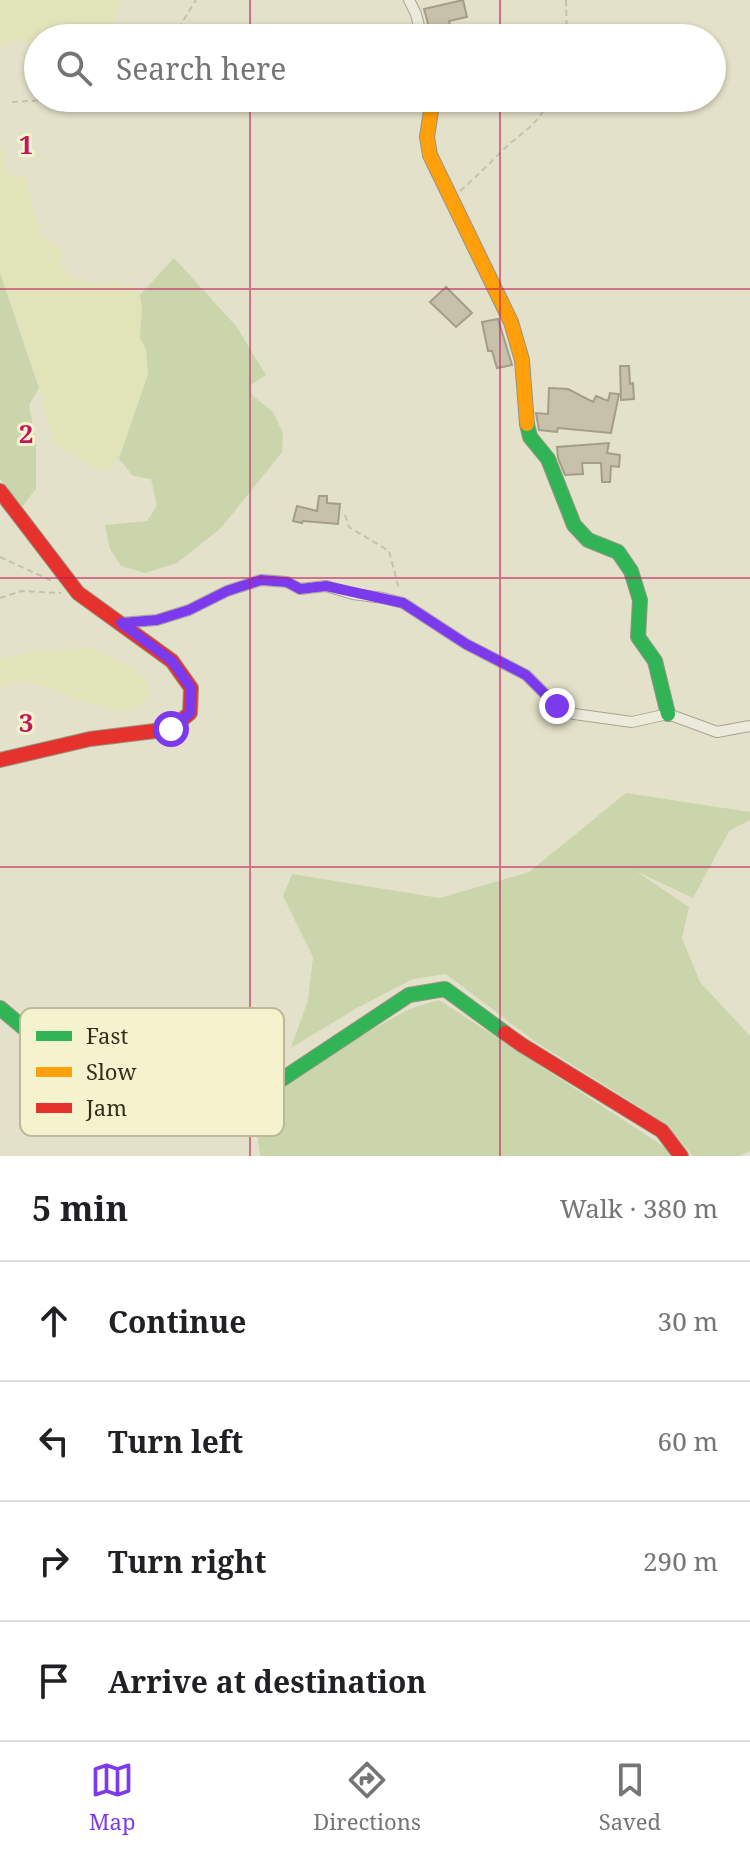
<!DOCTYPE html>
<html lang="en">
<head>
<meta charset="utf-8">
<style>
	body { margin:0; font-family:"Noto Serif",serif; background:#f6f6f6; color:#202124 }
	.stop { position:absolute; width:24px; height:24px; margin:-18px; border:6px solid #7c3aed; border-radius:50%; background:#fff }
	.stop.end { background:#7c3aed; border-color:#fff; box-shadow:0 2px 8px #0008 }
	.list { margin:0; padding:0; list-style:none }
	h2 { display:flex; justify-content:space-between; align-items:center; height:104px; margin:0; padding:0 32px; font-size:34px }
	h2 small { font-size:26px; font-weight:400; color:#757577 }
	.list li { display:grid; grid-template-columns:52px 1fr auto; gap:24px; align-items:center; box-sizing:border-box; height:120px; padding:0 32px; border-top:2px solid #e0e0e0 }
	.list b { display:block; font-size:30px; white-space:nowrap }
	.list em { font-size:26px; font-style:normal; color:#757577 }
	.icon { flex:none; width:44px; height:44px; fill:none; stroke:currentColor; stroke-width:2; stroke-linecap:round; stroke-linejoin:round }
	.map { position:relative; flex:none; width:750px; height:1156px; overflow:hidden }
	.search { position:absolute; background:#fff; box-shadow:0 2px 6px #0004; left:24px; right:24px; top:24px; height:88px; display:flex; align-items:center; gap:20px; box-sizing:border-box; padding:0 28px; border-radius:44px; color:#757577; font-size:30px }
	.sheet { height:584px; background:#fff }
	nav { display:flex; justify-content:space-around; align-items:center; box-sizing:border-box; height:112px; border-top:2px solid #e0e0e0; background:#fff; font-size:22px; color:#757577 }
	nav a { display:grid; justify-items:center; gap:4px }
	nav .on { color:#7c3aed }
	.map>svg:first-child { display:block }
	.farmland { fill:#e1e3b9 }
	.green { fill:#cbd5ab }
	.building { fill:#c7c0aa; stroke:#a39d89; stroke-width:2 }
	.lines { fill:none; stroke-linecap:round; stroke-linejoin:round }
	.street-casing { stroke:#a8a493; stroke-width:12 }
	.fast-casing { stroke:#979483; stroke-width:16 }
	.slow-casing { stroke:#979483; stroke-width:16 }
	.jam-casing { stroke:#979483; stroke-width:16 }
	.path { stroke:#c3c1b2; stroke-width:2; stroke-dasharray:6 4; stroke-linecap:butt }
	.street { stroke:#ebeadb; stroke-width:10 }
	.fast { stroke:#30b455; stroke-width:14 }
	.slow { stroke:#ff9f0a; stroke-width:14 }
	.jam { stroke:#e5322d; stroke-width:14 }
	.route { stroke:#7c3aed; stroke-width:10 }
	.grid { fill:none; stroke:#c2185b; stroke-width:2; stroke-opacity:0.55 }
	.key { fill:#f5f3ce; stroke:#bcb899; stroke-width:2 }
	.key-label { font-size:22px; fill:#362e1c }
	.grid-label { font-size:26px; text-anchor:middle; font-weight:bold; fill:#c2185b; stroke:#f5f3ce; stroke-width:6; stroke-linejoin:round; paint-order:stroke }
</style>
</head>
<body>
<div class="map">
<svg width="750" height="1156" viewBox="0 0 750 1156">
	<rect width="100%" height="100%" fill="#e3e1c9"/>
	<!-- farmland -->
	<path class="farmland" d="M0 0H122L107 38H38V51L23 41 4 43 0 50Z
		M0 147 5 154 7 177 25 176 40 234 62 250 60 265 76 279 97 284 114 283 131 286 140 295 142 310 140 329 146 349 148 374 119 459 108 469 98 470 54 444 32 363 0 273Z
		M93 648 136 669 147 681V697L137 709 120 711 90 704 53 689 25 682 0 686V658L29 652Z"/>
	<!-- green -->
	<path class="green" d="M174 258 236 326 266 375 251 385 252 395 273 412 283 433 282 452 221 528 177 563 145 573 121 566 110 549 105 525 147 521 157 506 151 479 133 476 119 459 148 374 146 349 140 338 142 310 140 295Z
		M0 273 39 388 29 405 36 441V489L21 508 0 479Z
		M626 793 750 812V820L729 831 693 898 636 871 689 907 682 938 700 982 750 1036V1151L739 1156H693L665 1123 533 1040 446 974 413 979 355 1009 291 1048 308 1000 313 957 283 896 292 874 440 898 529 872Z
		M439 1000 654 1140 677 1156H260L258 1140 268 1088 409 1009Z"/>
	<!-- building -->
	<path class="building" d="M463 0 467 17 449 21 453 38H432L424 9Z
		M446 287 472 313 456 327 430 302Z
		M498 319 512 365 497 368 492 351H488L482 322Z
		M620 366H629L630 384 633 383 634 399 621 400Z
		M549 388 568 389 593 402 596 396 608 401 610 393 619 394 611 433 558 428 557 432 539 430 536 413 548 414Z
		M609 443 607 453 620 455 619 467 611 466 610 482H602L601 463H582L583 474 565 475 558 458 557 447Z
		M319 496H327V503L340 504 338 524 303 521 302 523 293 521 297 506 317 511Z"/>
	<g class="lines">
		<!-- street casing -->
		<g class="street-casing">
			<path id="street" d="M409 0 416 14 422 38
				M121 623 157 620 189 610 227 591 261 580 287 582 300 589 326 586 353 594 383 598 403 603 466 644 526 675 557 706 574 714 632 722 668 714 717 732 750 726"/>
		</g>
		<!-- fast casing -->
		<g class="fast-casing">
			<path id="fast" d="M527 424 530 437 548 459 574 525 588 540 618 552 631 571 640 600 638 637 655 661 668 714
				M0 1008 49 1049 128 1095 201 1112 234 1111 409 995 445 989 505 1033"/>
		</g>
		<!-- slow casing -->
		<g class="slow-casing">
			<path id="slow" d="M433 98 427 137 430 155 511 322 522 360 527 424"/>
		</g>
		<!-- jam casing -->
		<g class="jam-casing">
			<path id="jam" d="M0 491 78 593 172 661 191 688 190 713 171 729 90 739 0 760
				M505 1033 522 1045 662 1131 681 1156"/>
		</g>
		<!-- path -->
		<path class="path" d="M566 0 567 38
			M175 38 178 29 196 0
			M12 102 84 98
			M460 191C475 178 488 165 502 151 521 132 540 125 549 98
			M345 515 349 527 389 551 399 589
			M0 557 52 581
			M0 598 22 591 61 593"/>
		<!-- street -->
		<use href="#street" class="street"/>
		<!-- fast -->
		<use href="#fast" class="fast"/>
		<!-- slow -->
		<use href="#slow" class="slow"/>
		<!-- jam -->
		<use href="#jam" class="jam"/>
	</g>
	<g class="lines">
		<!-- route -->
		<path class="route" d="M171 729 190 713 191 688 172 661 121 623 157 620 189 610 227 591 261 580 287 582 300 589 326 586 403 603 466 644 526 675 557 706"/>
	</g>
	<!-- grid -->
	<path class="grid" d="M250 0V38M500 0V38M250 98V1156M500 98V1156M0 289H750M0 578H750M0 867H750"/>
	<!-- legend -->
	<rect x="20" y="1008" width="264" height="128" rx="12" class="key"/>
	<rect x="36" y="1031" width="36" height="10" fill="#30b455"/>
	<rect x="36" y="1067" width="36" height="10" fill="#ff9f0a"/>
	<rect x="36" y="1103" width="36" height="10" fill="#e5322d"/>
	<g class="key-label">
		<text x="86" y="1044">Fast</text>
		<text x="86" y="1080">Slow</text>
		<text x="86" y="1116">Jam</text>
	</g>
	<g class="grid-label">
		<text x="26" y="154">1</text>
		<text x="26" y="443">2</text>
		<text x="26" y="732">3</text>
	</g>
</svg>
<div class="stop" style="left:171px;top:729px"></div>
<div class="stop end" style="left:557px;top:706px"></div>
<div class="search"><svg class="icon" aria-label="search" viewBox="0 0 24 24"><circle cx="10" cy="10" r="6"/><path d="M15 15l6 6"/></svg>Search here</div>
</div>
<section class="sheet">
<h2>5 min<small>Walk · 380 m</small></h2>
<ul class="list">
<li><svg class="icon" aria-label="ahead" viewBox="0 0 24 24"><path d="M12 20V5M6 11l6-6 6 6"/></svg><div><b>Continue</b></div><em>30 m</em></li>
<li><svg class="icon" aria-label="left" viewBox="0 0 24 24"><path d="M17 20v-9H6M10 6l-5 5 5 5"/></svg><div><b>Turn left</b></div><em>60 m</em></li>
<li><svg class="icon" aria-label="right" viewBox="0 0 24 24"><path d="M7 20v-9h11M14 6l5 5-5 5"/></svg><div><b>Turn right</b></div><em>290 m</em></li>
<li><svg class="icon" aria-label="arrive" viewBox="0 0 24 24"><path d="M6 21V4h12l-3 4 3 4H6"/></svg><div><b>Arrive at destination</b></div></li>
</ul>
</section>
<nav>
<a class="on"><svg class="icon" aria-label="map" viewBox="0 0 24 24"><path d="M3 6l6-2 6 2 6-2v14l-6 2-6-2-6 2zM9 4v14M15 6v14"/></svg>Map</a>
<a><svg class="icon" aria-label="directions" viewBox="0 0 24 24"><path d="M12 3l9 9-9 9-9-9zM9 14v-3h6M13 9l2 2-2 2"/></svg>Directions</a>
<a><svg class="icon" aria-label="saved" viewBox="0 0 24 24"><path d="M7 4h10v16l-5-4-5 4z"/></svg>Saved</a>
</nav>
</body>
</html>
